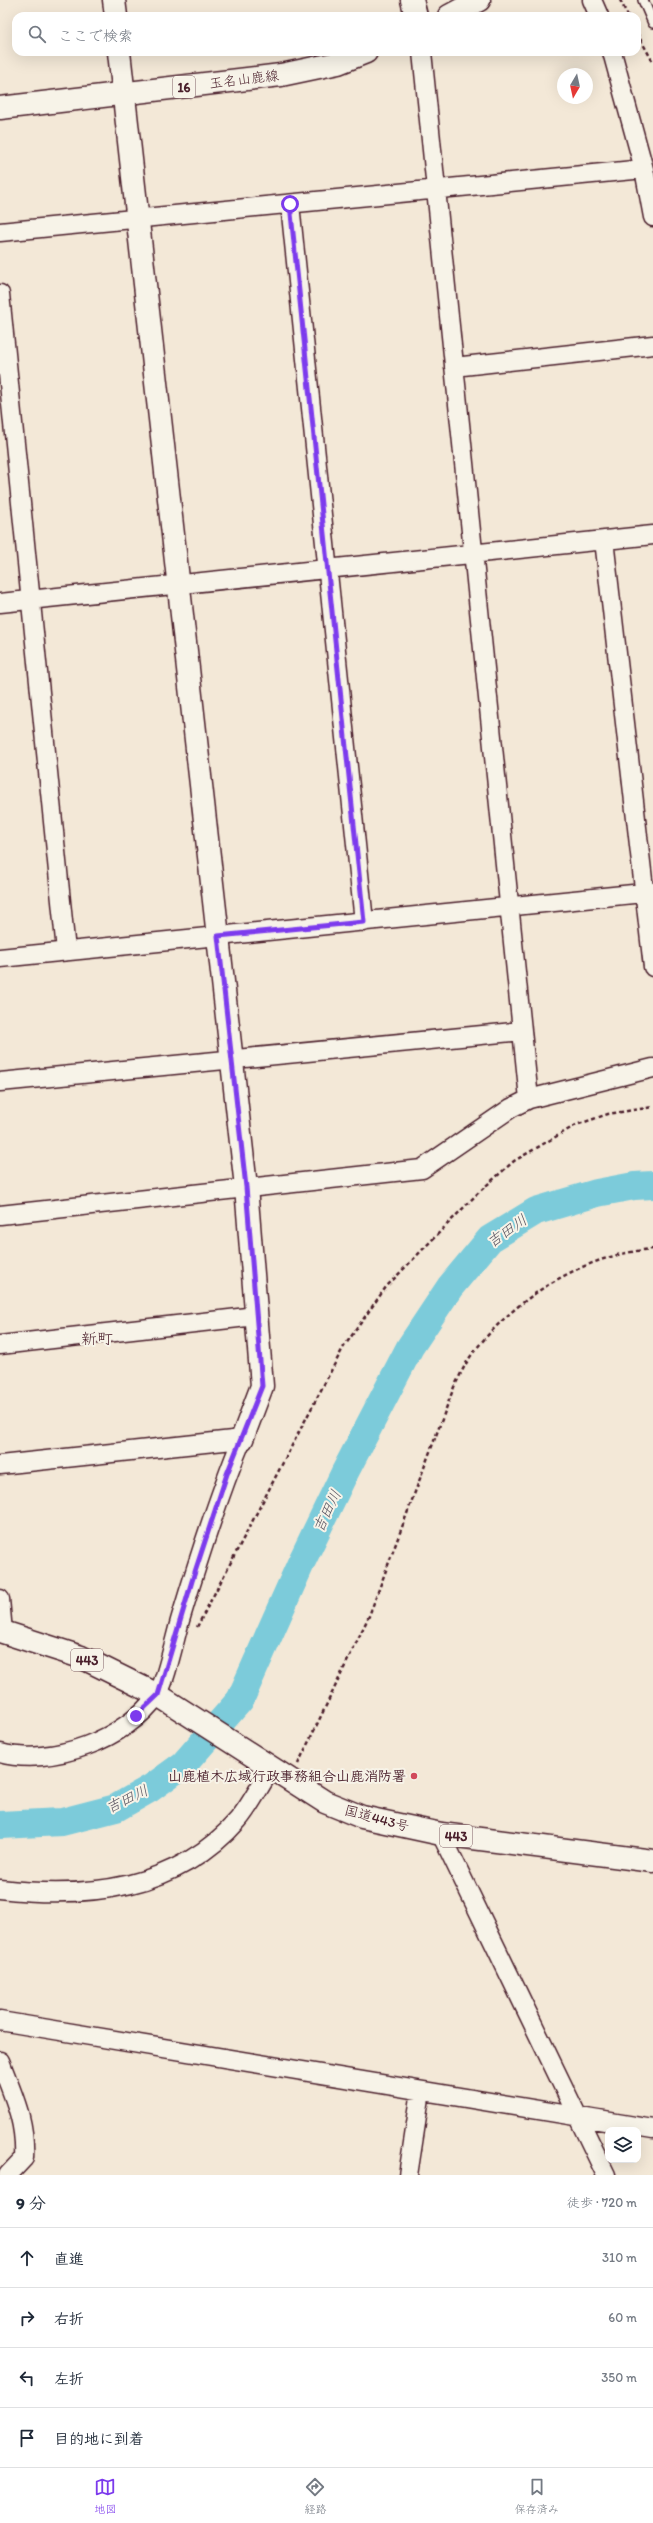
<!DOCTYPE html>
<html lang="ja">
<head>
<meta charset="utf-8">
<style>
	body { margin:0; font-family:Itim,"Klee One",sans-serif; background:#f2f2f3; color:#1f2937 }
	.controls { position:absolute; right:12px; bottom:12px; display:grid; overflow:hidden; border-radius:8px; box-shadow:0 4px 16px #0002 }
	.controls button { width:36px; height:36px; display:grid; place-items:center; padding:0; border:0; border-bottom:1px solid #e0e1e3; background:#fff; color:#1f2937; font:20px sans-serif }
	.compass { position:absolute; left:557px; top:68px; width:36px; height:36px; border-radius:50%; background:#fff; box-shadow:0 4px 16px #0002; rotate:189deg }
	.stop { position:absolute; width:12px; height:12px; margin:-9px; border:3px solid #7c3aed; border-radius:50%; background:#fff }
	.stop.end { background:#7c3aed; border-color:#fff; box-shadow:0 1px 4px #0008 }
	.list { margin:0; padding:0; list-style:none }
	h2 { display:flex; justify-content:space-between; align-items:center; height:52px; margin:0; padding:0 16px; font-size:17px }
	h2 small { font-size:13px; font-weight:400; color:#747a83 }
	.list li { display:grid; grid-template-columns:26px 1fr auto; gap:12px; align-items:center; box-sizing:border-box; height:60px; padding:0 16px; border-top:1px solid #e0e1e3 }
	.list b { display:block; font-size:15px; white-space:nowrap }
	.list em { font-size:13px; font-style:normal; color:#747a83 }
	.icon { flex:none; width:22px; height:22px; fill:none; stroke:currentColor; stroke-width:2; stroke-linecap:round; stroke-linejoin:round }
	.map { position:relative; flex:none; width:653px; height:2175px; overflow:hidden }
	.search { position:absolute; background:#fff; box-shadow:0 4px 16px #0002; left:12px; right:12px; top:12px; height:44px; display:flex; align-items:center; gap:10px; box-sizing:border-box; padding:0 14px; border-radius:12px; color:#747a83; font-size:15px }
	.sheet { height:292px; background:#fff }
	nav { display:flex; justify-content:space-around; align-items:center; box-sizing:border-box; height:56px; border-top:1px solid #e0e1e3; background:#fff; font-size:11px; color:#747a83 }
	nav a { display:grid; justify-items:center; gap:2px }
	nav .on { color:#7c3aed }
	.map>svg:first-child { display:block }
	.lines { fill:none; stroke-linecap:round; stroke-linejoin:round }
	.river { stroke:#7ccbda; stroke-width:28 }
	.lane-casing { stroke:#4a1f2b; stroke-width:12 }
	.street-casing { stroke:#4a1f2b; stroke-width:21 }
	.secondary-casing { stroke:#4a1f2b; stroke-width:25 }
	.primary-casing { stroke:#4a1f2b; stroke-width:25 }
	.highway-casing { stroke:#4a1f2b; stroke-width:25 }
	.path { stroke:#4a1f2b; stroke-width:2.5; stroke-dasharray:4 3; stroke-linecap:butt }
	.lane { stroke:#f7f3e8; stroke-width:9 }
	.street { stroke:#f7f3e8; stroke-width:18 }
	.secondary { stroke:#f7f3e8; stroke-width:22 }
	.primary { stroke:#f7f3e8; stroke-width:22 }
	.highway { stroke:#f7f3e8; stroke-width:22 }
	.route { stroke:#7c3aed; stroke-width:5 }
	.poi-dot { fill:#d1495b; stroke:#f7f3e8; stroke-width:1.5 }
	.labels { text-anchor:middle; stroke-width:4; stroke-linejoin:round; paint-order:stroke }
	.shield { fill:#f7f3e8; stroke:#7e5f64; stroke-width:1 }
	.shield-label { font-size:13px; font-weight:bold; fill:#4a1f2b }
	.street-label { font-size:14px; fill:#4a1f2b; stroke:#f7f3e8 }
	.poi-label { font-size:14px; font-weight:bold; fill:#4a1f2b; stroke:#f7f3e8; text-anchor:end }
	.water-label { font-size:15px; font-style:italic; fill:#595360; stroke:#f7f3e8 }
	.quarter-label { font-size:16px; fill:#4a1f2b; stroke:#f7f3e8 }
</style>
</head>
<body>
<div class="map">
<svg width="653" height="2175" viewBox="0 0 653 2175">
	<rect width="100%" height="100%" fill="#f3e8d7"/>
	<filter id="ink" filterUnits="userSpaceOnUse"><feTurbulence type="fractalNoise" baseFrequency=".025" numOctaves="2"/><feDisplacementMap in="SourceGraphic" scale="8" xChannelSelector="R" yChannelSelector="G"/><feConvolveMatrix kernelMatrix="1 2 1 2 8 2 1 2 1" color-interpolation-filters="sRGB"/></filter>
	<g filter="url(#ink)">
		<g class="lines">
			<!-- river -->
			<path class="river" d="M0 1825 62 1822 116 1808 151 1788 184 1764 240 1700 301 1563 344 1474 410 1347 450 1287 490 1239 536 1211 597 1193 634 1186 653 1185"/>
			<!-- lane casing -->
			<g class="lane-casing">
				<path id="lane" d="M643 0 653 23"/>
			</g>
			<!-- street casing -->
			<g class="street-casing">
				<path id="street" d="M592 0 599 16
					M422 52 529 1099
					M612 52 644 169 653 217
					M290 204 364 922
					M0 232 644 169
					M0 294 66 951
					M454 367 653 345
					M604 540 653 967
					M0 603 653 535
					M0 958 653 892
					M0 1082 522 1031
					M0 1215 422 1169 511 1108 529 1099 653 1068
					M0 1345 256 1316
					M0 1465 242 1439C218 1497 199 1557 181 1617 176 1633 165 1685 157 1695 127 1739 51 1767 0 1753
					M0 1599 3 1632
					M441 1834 606 2175
					M0 1889C87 1899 177 1890 238 1820 251 1805 260 1785 271 1769
					M0 2021 653 2129
					M0 2061C13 2096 26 2120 24 2158L8 2175
					M408 2175 421 2091"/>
			</g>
			<!-- secondary casing -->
			<g class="secondary-casing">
				<path id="secondary" d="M114 0 116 16
					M412 0 416 16
					M119 52 246 1187 262 1386 242 1439"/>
			</g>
			<!-- primary casing -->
			<g class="primary-casing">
				<path id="primary" d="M449 16 479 0
					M0 108 281 75 338 63 366 52"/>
			</g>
			<!-- highway casing -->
			<g class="highway-casing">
				<path id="highway" d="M0 1631 81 1657 158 1695 325 1802 362 1817 441 1834 653 1861"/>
			</g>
			<!-- path -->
			<path class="path" d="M620 0 628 16
				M637 33 653 62
				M197 1627 343 1348 386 1287 479 1192 514 1161 576 1125 608 1114 653 1107
				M298 1764 369 1616 454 1387C460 1376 465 1363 473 1353 516 1297 582 1255 653 1249"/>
			<!-- lane -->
			<use href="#lane" class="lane"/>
			<!-- street -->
			<use href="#street" class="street"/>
			<!-- secondary -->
			<use href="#secondary" class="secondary"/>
			<!-- primary -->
			<use href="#primary" class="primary"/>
			<!-- highway -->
			<use href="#highway" class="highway"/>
		</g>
	</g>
	<g class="lines" filter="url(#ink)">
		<!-- route -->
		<path class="route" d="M136 1716 158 1695 192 1581 227 1474 262 1386 246 1187 218 936 364 922 290 204"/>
	</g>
	<!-- markers -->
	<circle class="poi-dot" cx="414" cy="1776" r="4"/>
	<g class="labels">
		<!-- shield labels -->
		<g class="shield">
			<rect x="173" y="76" width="22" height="22" rx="3"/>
			<rect x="71" y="1649" width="32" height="22" rx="3"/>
			<rect x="440" y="1825" width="32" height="22" rx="3"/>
		</g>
		<g class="shield-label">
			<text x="184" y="92">16</text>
			<text x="87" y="1665">443</text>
			<text x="456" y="1841">443</text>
		</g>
		<!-- street labels -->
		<g class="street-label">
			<text transform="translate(244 79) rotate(-7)" y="5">玉名山鹿線</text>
			<text transform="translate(377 1818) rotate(15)" y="5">国道443号</text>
		</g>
		<!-- poi labels -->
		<g class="poi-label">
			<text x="406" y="1781">山鹿植木広域行政事務組合山鹿消防署</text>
		</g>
		<!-- water labels -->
		<g class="water-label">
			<text transform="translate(507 1231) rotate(-35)" y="5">吉田川</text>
			<text transform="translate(327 1511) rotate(-64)" y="5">吉田川</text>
			<text transform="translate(127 1799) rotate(-26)" y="5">吉田川</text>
		</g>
		<!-- quarter labels -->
		<g class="quarter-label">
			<text x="97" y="1344">新町</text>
		</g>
	</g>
</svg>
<div class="controls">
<button><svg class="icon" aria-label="layers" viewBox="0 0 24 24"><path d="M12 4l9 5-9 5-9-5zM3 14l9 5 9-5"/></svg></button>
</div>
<svg class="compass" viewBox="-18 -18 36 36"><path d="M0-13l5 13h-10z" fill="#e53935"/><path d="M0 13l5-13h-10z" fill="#747a83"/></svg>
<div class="stop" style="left:290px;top:204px"></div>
<div class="stop end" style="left:136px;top:1716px"></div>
<div class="search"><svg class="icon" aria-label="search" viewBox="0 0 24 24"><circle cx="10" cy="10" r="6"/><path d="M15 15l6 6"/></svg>ここで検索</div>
</div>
<section class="sheet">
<h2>9 分<small>徒歩 · 720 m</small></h2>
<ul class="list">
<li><svg class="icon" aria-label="ahead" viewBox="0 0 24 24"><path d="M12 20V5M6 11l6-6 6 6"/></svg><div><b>直進</b></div><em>310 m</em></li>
<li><svg class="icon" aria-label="right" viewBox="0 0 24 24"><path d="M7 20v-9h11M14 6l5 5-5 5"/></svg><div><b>右折</b></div><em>60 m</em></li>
<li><svg class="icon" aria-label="left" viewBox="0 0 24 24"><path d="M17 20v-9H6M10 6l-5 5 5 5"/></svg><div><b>左折</b></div><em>350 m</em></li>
<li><svg class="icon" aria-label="arrive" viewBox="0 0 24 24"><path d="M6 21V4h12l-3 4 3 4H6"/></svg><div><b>目的地に到着</b></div></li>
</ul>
</section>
<nav>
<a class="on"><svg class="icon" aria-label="map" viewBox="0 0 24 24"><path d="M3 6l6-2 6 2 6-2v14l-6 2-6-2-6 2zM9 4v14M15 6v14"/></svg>地図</a>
<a><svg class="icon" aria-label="directions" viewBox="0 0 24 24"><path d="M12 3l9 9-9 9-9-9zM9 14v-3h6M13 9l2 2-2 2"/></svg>経路</a>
<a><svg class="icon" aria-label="saved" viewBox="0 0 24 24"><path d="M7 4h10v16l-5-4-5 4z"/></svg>保存済み</a>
</nav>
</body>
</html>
